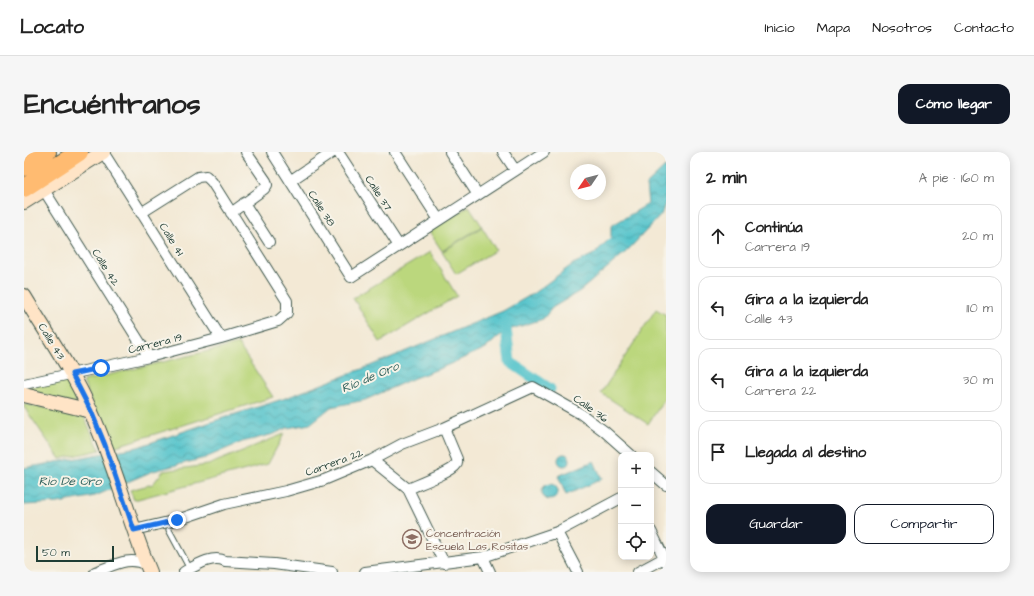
<!DOCTYPE html>
<html lang="es">
<head>
<meta charset="utf-8">
<style>
	body { margin:0; font-family:"Architects Daughter",sans-serif; background:#f6f6f6; color:#222 }
	.controls { position:absolute; right:12px; bottom:12px; display:grid; overflow:hidden; border-radius:8px; box-shadow:0 2px 10px #0003 }
	.controls button { width:36px; height:36px; display:grid; place-items:center; padding:0; border:0; border-bottom:1px solid #e0e0e0; background:#fff; color:#222; font:20px sans-serif }
	.compass { position:absolute; left:546px; top:12px; width:36px; height:36px; border-radius:50%; background:#fff; box-shadow:0 2px 10px #0003; rotate:235deg }
	.scale { position:absolute; left:12px; bottom:10px; width:78px; box-sizing:border-box; padding-left:4px; border:2px solid #1f3d34; border-top:0; font-size:11px; line-height:14px; white-space:nowrap; color:#1f3d34; -webkit-text-stroke:3px #f7f3e8; paint-order:stroke }
	.stop { position:absolute; width:12px; height:12px; margin:-9px; border:3px solid #1a73e8; border-radius:50%; background:#fff }
	.stop.end { background:#1a73e8; border-color:#fff; box-shadow:0 1px 4px #0008 }
	.list { margin:0; padding:0; list-style:none }
	h2 { display:flex; justify-content:space-between; align-items:center; height:52px; margin:0; padding:0 16px; font-size:17px }
	h2 small { font-size:13px; font-weight:400; color:#767676 }
	.list li { display:grid; grid-template-columns:26px 1fr auto; gap:12px; align-items:center; box-sizing:border-box; height:64px; margin:0 8px 8px; padding:0 8px; border:1px solid #e0e0e0; border-radius:12px }
	.list b { display:block; font-size:15px; white-space:nowrap }
	.list p { margin:0; font-size:13px; white-space:nowrap; color:#767676 }
	.list em { font-size:13px; font-style:normal; color:#767676 }
	.actions { display:flex; gap:8px; padding:12px 16px }
	.actions a { flex:1; padding:9px 0; border:1px solid #111827; border-radius:12px; text-align:center; font-size:14px; color:#111827 }
	.actions .main { background:#111827; color:#fff }
	.icon { flex:none; width:22px; height:22px; fill:none; stroke:currentColor; stroke-width:2; stroke-linecap:round; stroke-linejoin:round }
	.map { position:relative; flex:none; width:642px; height:420px; overflow:hidden; border-radius:12px }
	header { display:flex; align-items:center; gap:24px; box-sizing:border-box; height:56px; padding:0 20px; background:#fff; border-bottom:1px solid #e0e0e0 }
	header strong { font-size:19px }
	nav { display:flex; gap:22px; margin-inline-start:auto; font-size:14px }
	.intro { display:flex; align-items:center; justify-content:space-between; box-sizing:border-box; height:96px; padding:0 24px }
	h1 { margin:0; font-size:28px }
	.button { padding:10px 18px; border-radius:12px; background:#111827; color:#fff; font-size:14px; font-weight:700 }
	main { display:flex; gap:24px; padding:0 24px }
	aside { flex:1; background:#fff; border-radius:12px; box-shadow:0 2px 10px #0003 }
	.map>svg:first-child { display:block }
	.green { fill:#bbd77d; stroke:#6d8a58 }
	.water { fill:url(#water-waves); stroke:#3c8180 }
	.lines { fill:none; stroke-linecap:round; stroke-linejoin:round }
	.canal { stroke:#58c5cc; stroke-width:11 }
	.lane-casing { stroke:#3f574c; stroke-width:7 }
	.street-casing { stroke:#3f574c; stroke-width:12 }
	.secondary-casing { stroke:#3f574c; stroke-width:16 }
	.highway-casing { stroke:#3f574c; stroke-width:20 }
	.lane { stroke:#fff; stroke-width:5 }
	.street { stroke:#fff; stroke-width:10 }
	.secondary { stroke:#ffe4c6; stroke-width:14 }
	.highway { stroke:#ffbb71; stroke-width:18 }
	.route { stroke:#1a73e8; stroke-width:5 }
	.labels { text-anchor:middle; stroke-width:4; stroke-linejoin:round; paint-order:stroke }
	.street-label { font-size:11px; fill:#1f3d34; stroke:#f7f3e8 }
	.education-label { font-size:11px; fill:#785e54; stroke:#f7f3e8; text-anchor:start }
	.water-label { font-size:12px; font-style:italic; fill:#2d5f5a; stroke:#f7f3e8 }
</style>
</head>
<body>
<header>
<strong>Locato</strong>
<nav><a>Inicio</a><a>Mapa</a><a>Nosotros</a><a>Contacto</a></nav>
</header>
<div class="intro"><h1>Encuéntranos</h1><a class="button">Cómo llegar</a></div>
<main>
<div class="map">
<svg width="642" height="420" viewBox="0 0 642 420">
	<defs>
		<pattern id="water-waves" width="16" height="10" patternUnits="userSpaceOnUse"><rect width="16" height="10" fill="#58c5cc"/><path d="M0 5q4-4 8 0t8 0" fill="none" stroke="#48a1a6"/></pattern>
	</defs>
	<rect width="100%" height="100%" fill="#f7f3e8"/>
	<filter id="ink" filterUnits="userSpaceOnUse"><feTurbulence type="fractalNoise" baseFrequency=".025" numOctaves="2"/><feDisplacementMap in="SourceGraphic" scale="8" xChannelSelector="R" yChannelSelector="G"/><feConvolveMatrix kernelMatrix="1 2 1 2 8 2 1 2 1" color-interpolation-filters="sRGB"/></filter>
	<filter id="wash" filterUnits="userSpaceOnUse"><feTurbulence type="fractalNoise" baseFrequency=".012" numOctaves="4" result="noise"/><feDisplacementMap in="SourceGraphic" scale="16" xChannelSelector="R" yChannelSelector="G"/><feGaussianBlur stdDeviation="0.9" result="paint"/><feColorMatrix in="noise" values="0 0 0 0 0 0 0 0 0 0 0 0 0 0 0 0 0 1.4 0 .05"/><feComposite in="paint" operator="in"/></filter>
	<g filter="url(#wash)">
		<rect width="100%" height="100%" fill="#f3e9d5"/>
		<!-- green -->
		<path class="green" d="M445 54 458 74 418 99 405 79Z
			M458 75 472 98 432 122 418 100Z
			M406 100 433 144 356 190 329 146Z
			M632 157 642 163V245L624 272 577 241Z
			M214 192 249 245 86 296 59 229Z
			M44 226 53 254 0 236Z
			M0 252 59 263 76 298 36 307 0 255Z
			M260 282 244 312 110 348 106 338 129 332 139 319 184 313Z"/>
		<!-- water -->
		<path class="water" d="M642 14V49L637 63 603 99 556 139 528 156 519 167 481 179 462 196 417 216 390 226 341 248 307 255 286 272 263 276 250 282 218 290 181 306 129 319 71 344 34 351 0 353V316L114 295 202 265 259 247 346 214 479 159 510 141 549 112 570 102 587 85V74L624 52 622 33Z
			M534 308a6 6 0 1 1 12 0a6 6 0 1 1-12 0Z
			M570 309 578 327 542 343 534 324Z
			M518 340a8 8 0 1 1 16 0a8 8 0 1 1-16 0Z"/>
		<g class="lines">
			<!-- canal -->
			<path class="canal" d="M481 168 486 210 526 237"/>
		</g>
	</g>
	<g filter="url(#ink)">
		<g class="lines">
			<!-- lane casing -->
			<g class="lane-casing">
				<path id="lane" d="M145 378 166 417"/>
			</g>
			<!-- street casing -->
			<g class="street-casing">
				<path id="street" d="M79 0 197 186
					M248 0 327 125 520 0
					M314 0 375 94
					M371 0 415 68
					M426 0 454 43
					M479 0 491 18
					M266 29 309 0
					M20 38 125 205
					M220 51 245 90
					M207 61 240 37 243 33 242 29 222 0
					M0 232 125 205 197 186 254 169 263 161V149L188 30 182 24 174 25 117 61
					M348 308 384 337 420 411
					M627 320 642 333
					M384 337C393 333 428 320 432 313 434 311 433 310 433 307L420 276
					M110 378 153 368 200 352 262 339 300 328 348 308 378 292 420 276 509 235 557 262 580 279 607 303
					M627 379 642 410
					M533 380 554 420
					M459 405 466 420
					M71 420C89 414 105 403 123 413
					M160 420C171 414 189 402 201 409L250 412 308 420
					M341 420 459 405 533 380 597 346
					M614 420 642 405"/>
			</g>
			<!-- secondary casing -->
			<g class="secondary-casing">
				<path id="secondary" d="M0 3 5 0
					M0 50 79 0
					M0 144C23 182 49 219 67 260 91 312 104 367 126 420
					M0 243 67 259"/>
			</g>
			<!-- highway casing -->
			<g class="highway-casing">
				<path id="highway" d="M0 15 23 0
					M0 36 55 0"/>
			</g>
			<!-- lane -->
			<use href="#lane" class="lane"/>
			<!-- street -->
			<use href="#street" class="street"/>
			<!-- secondary -->
			<use href="#secondary" class="secondary"/>
			<!-- highway -->
			<use href="#highway" class="highway"/>
		</g>
	</g>
	<g class="lines" filter="url(#ink)">
		<!-- route -->
		<path class="route" d="M77 216 48 222 67 259 81 293 110 378 153 368"/>
	</g>
	<!-- icons -->
	<defs>
		<g id="school-ring" transform="scale(1)"><circle r="9.5" fill="#f7f3e8" stroke="#8d6e63" stroke-width="1.5"/><path d="M0-5L7-2L0 1L-7-2ZM-4 1L0 2.5L4 1V4Q0 6-4 4Z" fill="#8d6e63"/></g>
	</defs>
	<g fill-rule="evenodd">
		<use href="#school-ring" x="388" y="387"/>
	</g>
	<g class="labels">
		<!-- street labels -->
		<g class="street-label">
			<text transform="translate(355 41) rotate(57)" y="4">Calle 37</text>
			<text transform="translate(298 56) rotate(57)" y="4">Calle 38</text>
			<text transform="translate(148 87) rotate(58)" y="4">Calle 41</text>
			<text transform="translate(82 115) rotate(58)" y="4">Calle 42</text>
			<text transform="translate(28 189) rotate(58)" y="4">Calle 43</text>
			<text transform="translate(131 191) rotate(-14)" y="4">Carrera 19</text>
			<text transform="translate(567 256) rotate(35)" y="4">Calle 36</text>
			<text transform="translate(310 310) rotate(-20)" y="4">Carrera 22</text>
		</g>
		<!-- education labels -->
		<g class="education-label">
			<text x="402" y="385">Concentración<tspan x="402" dy="13">Escuela Las Rositas</tspan></text>
		</g>
		<!-- water labels -->
		<g class="water-label">
			<text transform="translate(346 225) rotate(-23)" y="4">Río de Oro</text>
			<text x="46" y="333">Rio De Oro</text>
		</g>
	</g>
</svg>
<div class="controls">
<button>+</button>
<button>−</button>
<button><svg class="icon" aria-label="locate" viewBox="0 0 24 24"><circle cx="12" cy="12" r="6"/><path d="M12 2v4M12 18v4M2 12h4M18 12h4"/></svg></button>
</div>
<svg class="compass" viewBox="-18 -18 36 36"><path d="M0-13l5 13h-10z" fill="#e53935"/><path d="M0 13l5-13h-10z" fill="#767676"/></svg>
<div class="scale">50 m</div>
<div class="stop" style="left:77px;top:216px"></div>
<div class="stop end" style="left:153px;top:368px"></div>
</div>
<aside>
<h2>2 min<small>A pie · 160 m</small></h2>
<ul class="list">
<li><svg class="icon" aria-label="ahead" viewBox="0 0 24 24"><path d="M12 20V5M6 11l6-6 6 6"/></svg><div><b>Continúa</b><p>Carrera 19</p></div><em>20 m</em></li>
<li><svg class="icon" aria-label="left" viewBox="0 0 24 24"><path d="M17 20v-9H6M10 6l-5 5 5 5"/></svg><div><b>Gira a la izquierda</b><p>Calle 43</p></div><em>110 m</em></li>
<li><svg class="icon" aria-label="left" viewBox="0 0 24 24"><path d="M17 20v-9H6M10 6l-5 5 5 5"/></svg><div><b>Gira a la izquierda</b><p>Carrera 22</p></div><em>30 m</em></li>
<li><svg class="icon" aria-label="arrive" viewBox="0 0 24 24"><path d="M6 21V4h12l-3 4 3 4H6"/></svg><div><b>Llegada al destino</b></div></li>
</ul>
<div class="actions"><a class="main">Guardar</a><a>Compartir</a></div>
</aside>
</main>
</body>
</html>
